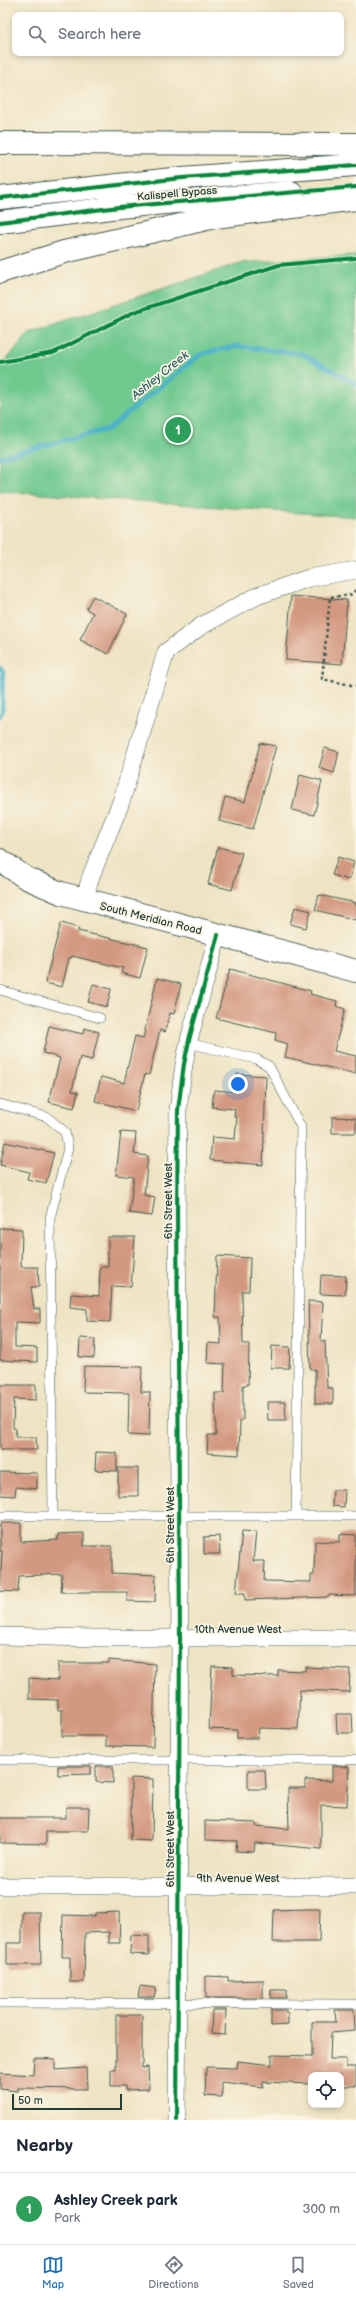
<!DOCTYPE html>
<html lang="en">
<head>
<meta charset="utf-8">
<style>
	body { margin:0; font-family:"Balsamiq Sans",sans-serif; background:#f6f6f7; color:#1f2937 }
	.controls { position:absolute; right:12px; bottom:12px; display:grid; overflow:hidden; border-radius:8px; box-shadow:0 2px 6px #0003 }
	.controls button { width:36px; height:36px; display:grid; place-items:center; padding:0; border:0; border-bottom:1px solid #e0e1e3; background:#fff; color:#1f2937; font:20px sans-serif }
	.scale { position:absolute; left:12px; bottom:10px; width:110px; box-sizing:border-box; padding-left:4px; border:2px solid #1f3d34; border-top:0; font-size:11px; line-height:14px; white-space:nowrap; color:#1f3d34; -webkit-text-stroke:3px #fcf5e5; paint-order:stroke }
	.you { position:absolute; left:238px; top:1084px; width:14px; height:14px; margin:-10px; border:3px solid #fff; border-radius:50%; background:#1a73e8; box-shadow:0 0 0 6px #1a73e833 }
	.badge { display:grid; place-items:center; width:26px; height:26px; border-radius:50%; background:#1f6fb2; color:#fff; font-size:13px; font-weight:700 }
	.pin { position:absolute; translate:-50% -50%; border:2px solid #fff; box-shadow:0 1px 4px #0006 }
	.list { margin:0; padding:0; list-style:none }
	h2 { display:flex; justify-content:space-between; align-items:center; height:52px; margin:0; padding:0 16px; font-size:17px }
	h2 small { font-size:13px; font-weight:400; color:#747a83 }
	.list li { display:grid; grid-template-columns:26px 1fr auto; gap:12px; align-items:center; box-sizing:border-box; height:72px; padding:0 16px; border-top:1px solid #e0e1e3 }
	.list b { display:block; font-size:15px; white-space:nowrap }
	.list p { margin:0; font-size:13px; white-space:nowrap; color:#747a83 }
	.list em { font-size:13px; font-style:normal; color:#747a83 }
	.icon { flex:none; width:22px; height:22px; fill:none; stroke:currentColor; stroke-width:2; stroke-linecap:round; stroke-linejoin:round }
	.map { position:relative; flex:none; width:356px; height:2120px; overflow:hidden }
	.search { position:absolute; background:#fff; box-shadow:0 2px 6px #0003; left:12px; right:12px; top:12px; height:44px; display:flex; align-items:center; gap:10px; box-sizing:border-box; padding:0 14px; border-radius:8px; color:#747a83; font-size:15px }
	.sheet { height:124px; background:#fff }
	nav { display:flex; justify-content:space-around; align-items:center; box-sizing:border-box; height:56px; border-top:1px solid #e0e1e3; background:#fff; font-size:11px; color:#747a83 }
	nav a { display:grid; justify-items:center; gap:2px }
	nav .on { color:#1f6fb2 }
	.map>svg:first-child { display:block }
	.green { fill:#70c98f; stroke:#488362 }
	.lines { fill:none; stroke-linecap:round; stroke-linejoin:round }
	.stream { stroke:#4cb1cb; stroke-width:4.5 }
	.building { fill:#d39880 }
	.lane-casing { stroke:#3e564a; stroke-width:10 }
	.street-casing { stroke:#3e564a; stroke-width:18 }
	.secondary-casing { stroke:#3e564a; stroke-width:24 }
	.highway-casing { stroke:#3e564a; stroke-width:24 }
	.path { stroke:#3e564a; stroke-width:2.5; stroke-dasharray:3 3; stroke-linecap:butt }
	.lane { stroke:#fff; stroke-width:9 }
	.street { stroke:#fff; stroke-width:17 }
	.secondary { stroke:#fff; stroke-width:22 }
	.highway { stroke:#fff; stroke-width:22 }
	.cycleway-casing { stroke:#fcf5e5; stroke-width:6 }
	.cycleway { stroke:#00873e; stroke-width:4 }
	.labels { text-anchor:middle; stroke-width:3.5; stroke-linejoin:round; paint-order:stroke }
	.street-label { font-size:11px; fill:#1f3d34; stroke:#fcf5e5 }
	.water-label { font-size:12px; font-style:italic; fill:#2c6061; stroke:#fcf5e5 }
</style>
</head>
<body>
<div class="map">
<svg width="356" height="2120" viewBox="0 0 356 2120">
	<rect width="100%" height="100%" fill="#fcf5e5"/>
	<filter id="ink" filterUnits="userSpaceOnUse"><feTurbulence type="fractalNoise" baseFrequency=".025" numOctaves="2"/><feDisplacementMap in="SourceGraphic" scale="8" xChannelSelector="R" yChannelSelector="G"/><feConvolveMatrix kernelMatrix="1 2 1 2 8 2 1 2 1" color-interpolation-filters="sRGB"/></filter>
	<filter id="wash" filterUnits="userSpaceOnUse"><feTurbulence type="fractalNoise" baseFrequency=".012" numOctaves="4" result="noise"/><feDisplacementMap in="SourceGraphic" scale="16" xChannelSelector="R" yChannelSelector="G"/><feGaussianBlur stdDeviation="0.9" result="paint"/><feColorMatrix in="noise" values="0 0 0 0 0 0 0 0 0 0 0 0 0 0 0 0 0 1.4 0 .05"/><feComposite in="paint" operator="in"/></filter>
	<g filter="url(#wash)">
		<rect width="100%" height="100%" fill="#eee4c4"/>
		<!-- green -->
		<path class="green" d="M356 255V517L0 491V368L28 333 240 263Z"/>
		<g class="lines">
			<!-- stream -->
			<path class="stream" d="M0 457 108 429 201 354 237 346 303 354 356 384
				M0 668 3 672 2 712 0 716"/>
		</g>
		<g id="blocks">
			<!-- building -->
			<path class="building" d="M93 596 127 614 108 654 80 640 93 613 86 609Z
				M291 596 347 600 342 664 286 660Z
				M260 743 276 746 253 829 219 821 225 797 245 802Z
				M325 748 339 752 334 773 319 768Z
				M300 775 322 781 314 815 292 810Z
				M218 847 242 853 232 890 208 884Z
				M338 857 354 862 349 880 332 875Z
				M319 895 356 903V920L315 910Z
				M295 907 311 911 306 928 290 924Z
				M61 923 79 928 78 931 148 947 140 978 121 973 123 968 72 956 71 958H69L62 987 45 983Z
				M230 969 311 991 310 994 337 1001 336 1006 345 1009 334 1051 356 1056V1074L285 1057 288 1044 275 1040 276 1033 216 1018Z
				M157 978 181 984 174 1014 170 1013 165 1032 160 1030 149 1075 145 1074 136 1111 95 1101 101 1077 124 1083 135 1036 143 1038Z
				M93 984 111 989 107 1007 88 1002Z
				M49 1026 83 1034 84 1028 99 1032 92 1060 80 1057 72 1091 78 1092 74 1108 49 1102 60 1058 43 1053Z
				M237 1074 266 1076 263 1165 210 1160 212 1137 235 1139 237 1117H234L235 1109 212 1107 214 1090 236 1092Z
				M332 1117 356 1118V1133H332Z
				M121 1132 136 1133 134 1154 148 1156 144 1195 155 1197 152 1216 129 1213 134 1177 116 1175Z
				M5 1142 54 1153 46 1183 27 1179 29 1172 0 1165Z
				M0 1228 22 1229 21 1267H38L39 1287H31L34 1309H40V1323L15 1322V1347L37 1348V1362L0 1360Z
				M108 1237H135L131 1287 112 1286 110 1322 87 1321V1309L70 1307 71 1294 99 1296 100 1267H108Z
				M217 1256 250 1258 249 1291H242L243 1344H249L248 1385H243V1420H240L239 1455 207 1453 208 1435H216L215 1393H224L225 1364 207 1363 208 1343 221 1344 220 1317H215Z
				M321 1275 346 1276 345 1295 320 1294Z
				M308 1301 323 1302 321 1341H325L327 1388H333V1404H315V1369H310Z
				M80 1338 95 1339 94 1358 79 1357Z
				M272 1346 290 1347 289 1368H271Z
				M84 1366 142 1367 141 1392H150L149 1436 128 1435 129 1393 83 1392Z
				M0 1385H36V1400L14 1399 13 1428 16 1429 15 1437H36L37 1450H0Z
				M267 1402H285L286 1420H268Z
				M96 1452 117 1453V1471L95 1470Z
				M118 1468H138V1496H118Z
				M0 1472 37 1473V1489L16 1487 15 1496 0 1495Z
				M333 1490H345L344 1507 332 1506Z
				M0 1523H21V1542L58 1540V1534L84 1533V1546H112V1573L156 1575 155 1602 127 1601V1592H61L62 1574 19 1576 18 1592 0 1591 2 1551H0Z
				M242 1531 256 1532 253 1561H265L264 1581 311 1582V1575H314L315 1541 340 1542V1534L356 1535V1596L329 1595V1597L245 1600V1593H236Z
				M219 1536 220 1554H204V1537Z
				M109 1660 155 1664 153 1747 106 1746V1736H62V1710H58V1700L29 1699V1678L58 1680V1663H109Z
				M212 1666 233 1667V1675L278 1676V1670L305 1671V1667L350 1669 349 1692 300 1690 298 1729 259 1728 258 1738H237V1730L209 1729Z
				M336 1714H352L353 1733H337Z
				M58 1766H91V1774L58 1775Z
				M96 1766H113V1783L96 1782Z
				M332 1766 349 1767 347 1806 321 1805V1849L255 1843 254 1852 236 1851 237 1841 205 1840V1821L256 1823V1826L289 1829 288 1788H305V1780L332 1781Z
				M248 1770H265L266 1789H248Z
				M131 1778 153 1779 152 1841 131 1840Z
				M66 1807H89L88 1831H46V1844L0 1843V1818H66Z
				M305 1909H320L319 1942H273L274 1910Z
				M22 1912H40L41 1965H7V1943H22Z
				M119 1912 120 1943H109V1932L85 1933 84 1982H70V1957H62L63 1915 95 1916V1913Z
				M131 1935 149 1936V1955L130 1954Z
				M206 1976 228 1977V1981L263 1980V1998H206Z
				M140 1986 156 1988 154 1997H138Z
				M271 1990H286V1998H271Z
				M212 2010H226L225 2035 211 2034Z
				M271 2010H286V2013H288V2025L271 2026Z
				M335 2010H354L355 2031 331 2033 330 2059H346V2067H356V2086H341V2075H311V2084L263 2082V2087L222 2082V2097L205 2096 206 2067 237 2068 238 2061 272 2065V2055L312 2056V2022H336Z
				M116 2015H142V2068L148 2067 149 2089 125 2090V2086H111V2070H116Z
				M34 2058 55 2059V2070L86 2068 87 2089 18 2088V2091L0 2089V2073L33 2075Z"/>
		</g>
	</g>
	<g filter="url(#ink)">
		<use href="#blocks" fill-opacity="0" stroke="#3e564a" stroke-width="1"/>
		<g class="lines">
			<!-- lane casing -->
			<g class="lane-casing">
				<path id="lane" d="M0 990 100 1018
					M188 1043 256 1059 269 1066 301 1127 296 1516
					M0 1104 47 1117 65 1132 68 1148 50 1218 53 1516
					M0 1516H356
					M0 1760H356
					M0 2003 356 2004"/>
			</g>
			<!-- street casing -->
			<g class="street-casing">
				<path id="street" d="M84 900 91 876 121 802 166 652 201 626 257 596 309 578 356 570
					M0 1636 94 1638H356
					M0 1886H356
					M177 2120 180 1638 177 1212 178 1110 184 1064 190 1036 218 935"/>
			</g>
			<!-- secondary casing -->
			<g class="secondary-casing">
				<path id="secondary" d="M0 860 26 878 61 893 356 971"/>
			</g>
			<!-- highway casing -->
			<g class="highway-casing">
				<path id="highway" d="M0 143 356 144
					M0 198 182 178 356 165
					M0 222 119 207 291 192
					M0 272 64 252 215 217 356 199"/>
			</g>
			<!-- path -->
			<path class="path" d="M356 590 350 595 330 597 322 679 356 686"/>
			<!-- lane -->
			<use href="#lane" class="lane"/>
			<!-- street -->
			<use href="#street" class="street"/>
			<!-- secondary -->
			<use href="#secondary" class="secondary"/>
			<!-- highway -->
			<use href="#highway" class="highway"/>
			<!-- cycleway casing -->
			<g class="cycleway-casing">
				<path id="cycleway" d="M0 198 182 178 356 165
					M0 222 119 207 356 187
					M0 362 53 353 134 312 279 265 356 258
					M177 2120 180 1638 177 1212 178 1110 184 1064 190 1036 218 935"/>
			</g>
			<!-- cycleway -->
			<use href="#cycleway" class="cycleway"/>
		</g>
	</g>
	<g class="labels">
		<!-- street labels -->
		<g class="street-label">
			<text transform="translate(177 193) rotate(-5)" y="4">Kalispell Bypass</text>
			<text transform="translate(151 918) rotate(14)" y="4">South Meridian Road</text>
			<text transform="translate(168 1201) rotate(-90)" y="4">6th Street West</text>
			<text transform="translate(170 1525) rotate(-90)" y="4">6th Street West</text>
			<text x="238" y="1633">10th Avenue West</text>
			<text transform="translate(170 1849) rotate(-90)" y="4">6th Street West</text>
			<text x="238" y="1882">9th Avenue West</text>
		</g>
		<!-- water labels -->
		<g class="water-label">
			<text transform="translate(160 375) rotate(-39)" y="4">Ashley Creek</text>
		</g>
	</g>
</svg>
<div class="controls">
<button><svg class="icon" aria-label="locate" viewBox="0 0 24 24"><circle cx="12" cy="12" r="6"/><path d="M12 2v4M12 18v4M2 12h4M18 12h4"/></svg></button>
</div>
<div class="scale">50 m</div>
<div class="you"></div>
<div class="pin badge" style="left:178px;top:430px;background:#2e9e5b">1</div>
<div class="search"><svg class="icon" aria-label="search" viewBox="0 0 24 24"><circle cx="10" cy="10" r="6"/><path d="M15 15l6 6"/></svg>Search here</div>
</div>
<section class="sheet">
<h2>Nearby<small></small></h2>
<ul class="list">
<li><span class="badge" style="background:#2e9e5b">1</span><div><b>Ashley Creek park</b><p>Park</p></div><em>300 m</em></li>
</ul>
</section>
<nav>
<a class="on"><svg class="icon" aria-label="map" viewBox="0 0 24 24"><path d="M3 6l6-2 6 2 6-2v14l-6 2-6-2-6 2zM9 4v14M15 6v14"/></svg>Map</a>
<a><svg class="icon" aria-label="directions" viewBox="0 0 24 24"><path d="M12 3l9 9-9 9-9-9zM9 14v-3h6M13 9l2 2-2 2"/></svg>Directions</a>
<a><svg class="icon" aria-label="saved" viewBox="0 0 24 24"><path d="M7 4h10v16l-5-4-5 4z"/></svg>Saved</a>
</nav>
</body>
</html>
